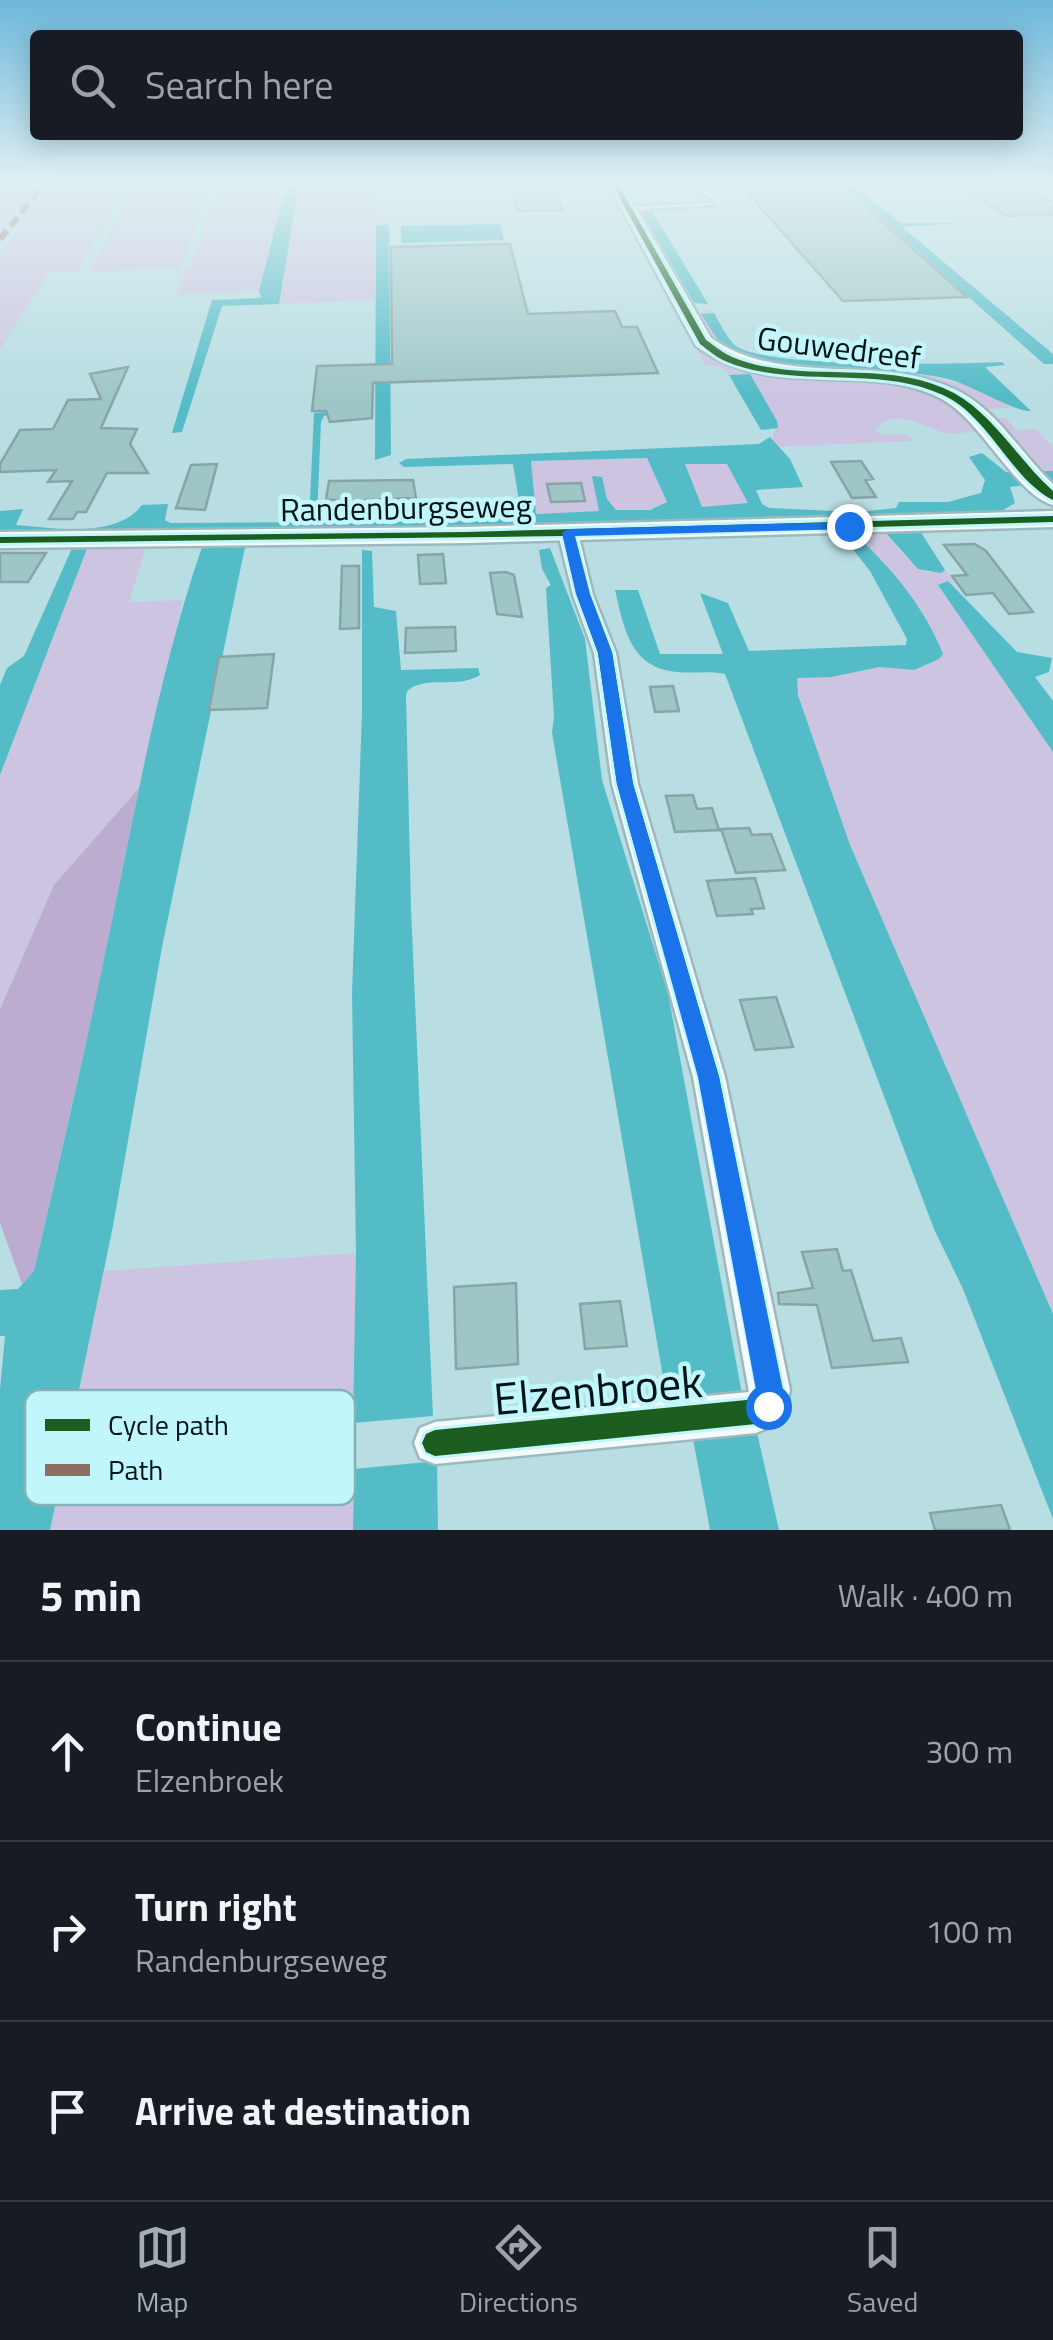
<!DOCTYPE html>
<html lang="en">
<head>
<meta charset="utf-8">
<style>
	body { margin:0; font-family:"Titillium Web",sans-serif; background:#242831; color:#f1f3f6 }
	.stop { position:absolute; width:30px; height:30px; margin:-22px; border:8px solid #1a73e8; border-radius:50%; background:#fff }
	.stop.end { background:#1a73e8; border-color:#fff; box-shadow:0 2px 10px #0008 }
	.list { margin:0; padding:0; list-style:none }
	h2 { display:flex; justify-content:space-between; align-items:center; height:130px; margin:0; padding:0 40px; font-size:42px }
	h2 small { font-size:32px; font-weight:400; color:#9ea1a6 }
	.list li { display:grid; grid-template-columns:65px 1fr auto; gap:30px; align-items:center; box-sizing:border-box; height:180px; padding:0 40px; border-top:2px solid #363941 }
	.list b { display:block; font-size:38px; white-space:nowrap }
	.list p { margin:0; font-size:32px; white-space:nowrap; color:#9ea1a6 }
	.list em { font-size:32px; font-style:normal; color:#9ea1a6 }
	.icon { flex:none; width:55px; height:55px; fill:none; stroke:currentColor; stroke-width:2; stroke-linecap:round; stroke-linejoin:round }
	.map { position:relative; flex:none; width:1053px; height:1530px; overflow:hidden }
	.search { position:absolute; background:#171b24; box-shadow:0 5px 25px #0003; left:30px; right:30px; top:30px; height:110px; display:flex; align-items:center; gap:25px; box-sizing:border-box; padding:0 35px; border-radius:10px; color:#9ea1a6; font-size:38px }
	.sheet { height:670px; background:#171b24 }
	nav { display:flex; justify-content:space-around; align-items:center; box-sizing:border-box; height:140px; border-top:2px solid #363941; background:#171b24; font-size:28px; color:#9ea1a6 }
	nav a { display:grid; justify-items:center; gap:5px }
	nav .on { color:#a1aeb2 }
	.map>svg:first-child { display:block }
	.green { fill:#cdc4e1 }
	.forest { fill:#bcacd0 }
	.water { fill:#54bcc7; fill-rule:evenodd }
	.building { fill:#9fc6c6; stroke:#88a5a6; stroke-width:2.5 }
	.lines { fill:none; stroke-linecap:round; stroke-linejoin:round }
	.lane-casing { stroke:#9cbabd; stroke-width:6 }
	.street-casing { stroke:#9cbabd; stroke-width:5 }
	.secondary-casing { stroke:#9cbabd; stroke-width:5 }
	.lane { fill:#f4fafb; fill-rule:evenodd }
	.street { fill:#f4fafb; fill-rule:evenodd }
	.secondary { fill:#f4fafb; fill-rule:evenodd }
	.quiet { stroke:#8d6e63; stroke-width:6; stroke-dasharray:11 6; stroke-linecap:butt }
	.cycleway-casing { stroke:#c0f6fc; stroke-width:6 }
	.cycleway { fill:#1b5e20; fill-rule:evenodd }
	.route { fill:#1a73e8 }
	.labels { text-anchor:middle; stroke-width:9; stroke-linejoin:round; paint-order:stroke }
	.far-street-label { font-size:32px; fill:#001417; stroke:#c0f6fc }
	.near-street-label { font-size:45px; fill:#001417; stroke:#c0f6fc }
	.key { fill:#c0f6fc; stroke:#86b2b7; stroke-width:2.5 }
	.key-label { font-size:28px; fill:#001417 }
</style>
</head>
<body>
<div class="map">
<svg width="1053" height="1530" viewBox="0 0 1053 1530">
	<rect width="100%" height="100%" fill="#b8dde2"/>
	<!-- green -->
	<path class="green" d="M50 182H287L259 291 178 294 185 269 191 268 219 185H211L180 268 88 271 126 207 117 202 78 271 49 272 0 349V255L45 193 0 245V188Z
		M299 182H378L377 221H387L376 226 374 300 279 304Z
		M712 310 714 313H704L720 344 750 358 929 375 978 389 1013 408 978 409 942 386 778 367 718 350 694 313Z
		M688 334 714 359 750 370 912 385 940 395 979 429C970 432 956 435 946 433 923 428 896 405 875 430L881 435 906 434 913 441 770 447 777 421 750 375H729L722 367 705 365Z
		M998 418H1006L1016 430 1036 429 1053 448V471L1036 472 991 425Z
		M647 458 667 502 650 510H616L607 499 602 477 595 488 599 511 536 514 530 461Z
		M685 463 727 464 748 503 702 507Z
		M885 532C900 550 919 582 945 570L955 585 948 581 938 585 1053 752V1314L850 845 798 695 796 678 832 677 879 667 914 670 939 659 943 654C926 608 889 564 853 533Z
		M88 546 146 547 129 602 183 600 139 788 54 885 0 1008V775Z
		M356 1253 353 1530H50L104 1271Z"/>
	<!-- forest -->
	<path class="forest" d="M139 788 95 1004 34 1271 22 1284 0 1223V1009L54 885Z"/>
	<!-- water -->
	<path class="water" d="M287 182H299L279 304 222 306 182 432 172 433 212 300 261 298 259 291Z
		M839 182H851L901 223H960L902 227 1053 354V364H1044Z
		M641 211H652L708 304 694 303Z
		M385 224 389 225 391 455 375 460 376 226Z
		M500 224 504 240 401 243V226Z
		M714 313C720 323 727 339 736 346 770 369 955 364 1002 362L1005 365 985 367 1031 411C1014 412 972 385 948 379 886 364 788 377 735 353 718 345 711 329 701 314Z
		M750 374 777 421 778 428 761 430 729 375Z
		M343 411 324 416 321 422 317 519 430 522 521 513 513 464 404 467 399 463 406 459 759 444 770 437 790 459 803 487 756 490 762 504 769 508 836 511 841 518 434 530 0 535V511L23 509 16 525C55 528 116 539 142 505L168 504 165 520 170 523 309 522 314 413ZM647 458 667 502 650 510H616L607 499 602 477 592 476 599 511 536 514 531 461ZM685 464H727L748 503 702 507Z
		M982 453 1006 472 1053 471V482L1010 487 1015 503 1000 512 852 518 849 513 896 508 899 502H948L981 493 985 480 969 457Z
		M920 531 945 570 941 573 918 569 885 532Z
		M840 533H853C889 564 926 609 943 654L939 659 914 670 879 667 832 677 797 678 798 695 850 845 1053 1314V1519L963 1289 934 1229 725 674C709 670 693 674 677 672 630 668 624 628 615 590H638L660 654H723L700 593 728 603 749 651 906 645 907 639 870 571Z
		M73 546H88L0 775V685L7 668 24 656Z
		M202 547H245L162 947 113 1226 50 1530H0V1389L5 1336H0V1290L18 1289 34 1271C60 1158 87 1044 110 930 137 802 159 672 202 547Z
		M550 548 585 639 602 780 668 993 742 1394 667 1400 552 733 554 717 546 588 551 585 542 569 539 550Z
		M362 550 372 551 374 607 396 611 401 670 478 668 480 675C458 689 429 675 408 690L406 695 411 908 433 1416 353 1423 356 1253 352 993 362 712Z
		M948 581 1017 652 1052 658 1049 672 1035 677 1053 701V752L938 585Z
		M691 1428H756L779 1530H710Z
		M437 1461 438 1530H353L354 1469Z"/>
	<!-- building -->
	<path class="building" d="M509 182H552L563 210 517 211Z
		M738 182H837L967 297 843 301Z
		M957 182H1018L1053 204V214L1006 216Z
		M510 244 528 314 615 311 622 327H637L658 373 373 383 372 418 330 422 326 411H312L317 366 392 364 391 247Z
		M128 367 101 428 137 429 130 444 148 473H107L86 512H77L73 519H49L72 481 48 482 56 470 0 472V464L20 430 53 429 68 400 101 399 90 374Z
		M861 461 873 479 865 480 876 497 852 498 831 462Z
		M217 464 205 510 176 508 191 465Z
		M413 480 416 498 365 500V507L345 508 346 500H326L329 481Z
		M581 483 585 501 551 502 547 484Z
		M975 544 986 551 1033 612 1009 614 993 593 966 595 952 576 967 575 944 545Z
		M0 553H46L28 582H0Z
		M443 554 446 583 420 584 418 555Z
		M342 566H359V628L340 629Z
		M506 572 514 575 522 617 497 614 490 573Z
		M455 627 456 651 405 653 406 628Z
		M274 654 267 708 209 710 219 657Z
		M673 686 679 711 655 712 650 687Z
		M693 795 697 809 712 808 719 830 675 832 666 796Z
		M749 828 752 835 771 834 785 870 736 873 721 829Z
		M755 878 764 908 751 909 753 914 717 916 707 881Z
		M776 997 793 1047 755 1050 740 1000Z
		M837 1249 843 1271 851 1270 873 1341 901 1338 908 1362 832 1368 817 1305 779 1304 778 1293 813 1288 802 1252Z
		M516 1283 518 1364 456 1369 454 1287Z
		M620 1301 627 1346 585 1349 580 1304Z
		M1001 1505 1010 1530H935L930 1513Z"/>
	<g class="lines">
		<!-- lane casing -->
		<g class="lane-casing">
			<path id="lane" d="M615 182C653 181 696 175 725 204L628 210 626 207 717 203C688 176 649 186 613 185Z"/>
		</g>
		<!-- street casing -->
		<g class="street-casing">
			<path id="street" d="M568 527 578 533 593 595 616 653 638 784 725 1077 790 1390 783 1421 756 1433 435 1464 420 1458 414 1443 420 1428 435 1422 749 1392 693 1077 612 784 594 653 573 595 558 533Z"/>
		</g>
		<!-- secondary casing -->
		<g class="secondary-casing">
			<path id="secondary" d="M607 182H621L711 338C783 388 877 353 954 389 995 407 1021 454 1053 484V505C1017 496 981 420 942 399 867 359 774 403 696 346Z
				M1053 511V527L466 543 0 548V532L466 527Z"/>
		</g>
		<!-- lane -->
		<use href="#lane" class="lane"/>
		<!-- street -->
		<use href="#street" class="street"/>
		<!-- secondary -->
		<use href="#secondary" class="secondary"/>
		<!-- quiet -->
		<path class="quiet" d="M0 239 35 196 41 182"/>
		<!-- cycleway casing -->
		<g class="cycleway-casing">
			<path id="cycleway" d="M611 182H617L706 340C715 346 723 353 732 357 802 386 886 357 954 393 994 415 1019 461 1053 491V500C1010 478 989 416 943 395 875 364 794 390 725 361 716 357 708 350 700 344Z
				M1053 516V522L574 535 589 595 612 653 633 784 719 1077 782 1390 777 1415 756 1424 435 1456 426 1452 422 1443 426 1434 435 1430 757 1399 758 1390 699 1077 617 784 598 653 577 595 563 536 0 543V537L466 532Z"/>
		</g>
		<!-- cycleway -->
		<use href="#cycleway" class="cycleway"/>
	</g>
	<!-- sky -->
	<linearGradient id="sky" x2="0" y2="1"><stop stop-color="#6db7db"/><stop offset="0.46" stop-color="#dff0f2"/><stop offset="1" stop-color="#dff0f2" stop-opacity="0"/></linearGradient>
	<rect width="1053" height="396" fill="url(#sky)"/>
	<!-- route -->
	<path class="route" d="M849 522 853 529 575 536 590 594 612 652 633 784 719 1077 783 1390 777 1415 768 1419 758 1415 754 1406 756 1390 698 1077 617 784 598 652 576 594 562 533 568 529Z"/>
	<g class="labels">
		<!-- far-street labels -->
		<g class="far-street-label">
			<text transform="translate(839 348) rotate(7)" y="11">Gouwedreef</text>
			<text transform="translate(406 508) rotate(-1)" y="11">Randenburgseweg</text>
		</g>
		<!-- near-street labels -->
		<g class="near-street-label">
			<text transform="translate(598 1390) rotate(-5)" y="16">Elzenbroek</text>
		</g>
	</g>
	<!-- legend -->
	<rect x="25" y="1390" width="330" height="115" rx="15" class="key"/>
	<rect x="45" y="1419" width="45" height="12" fill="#1b5e20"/>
	<rect x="45" y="1464" width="45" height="12" fill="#8d6e63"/>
	<g class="key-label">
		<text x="108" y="1435">Cycle path</text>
		<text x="108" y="1480">Path</text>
	</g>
</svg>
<div class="stop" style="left:768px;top:1406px"></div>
<div class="stop end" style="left:849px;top:526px"></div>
<div class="search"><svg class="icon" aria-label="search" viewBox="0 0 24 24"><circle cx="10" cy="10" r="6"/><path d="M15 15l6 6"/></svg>Search here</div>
</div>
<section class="sheet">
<h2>5 min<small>Walk · 400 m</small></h2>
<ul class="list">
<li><svg class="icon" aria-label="ahead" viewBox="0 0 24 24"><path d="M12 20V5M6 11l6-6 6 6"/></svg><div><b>Continue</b><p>Elzenbroek</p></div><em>300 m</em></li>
<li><svg class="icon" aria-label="right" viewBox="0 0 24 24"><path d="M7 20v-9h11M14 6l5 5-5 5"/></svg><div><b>Turn right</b><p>Randenburgseweg</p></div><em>100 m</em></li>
<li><svg class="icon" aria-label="arrive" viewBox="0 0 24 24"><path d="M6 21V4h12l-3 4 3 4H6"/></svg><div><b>Arrive at destination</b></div></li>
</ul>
</section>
<nav>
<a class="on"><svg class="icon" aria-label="map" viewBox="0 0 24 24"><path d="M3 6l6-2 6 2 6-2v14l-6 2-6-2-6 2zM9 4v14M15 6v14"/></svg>Map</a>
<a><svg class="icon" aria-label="directions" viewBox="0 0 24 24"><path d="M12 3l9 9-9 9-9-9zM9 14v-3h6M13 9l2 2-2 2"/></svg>Directions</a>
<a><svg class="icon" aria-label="saved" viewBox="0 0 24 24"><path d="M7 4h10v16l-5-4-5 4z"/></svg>Saved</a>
</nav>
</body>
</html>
